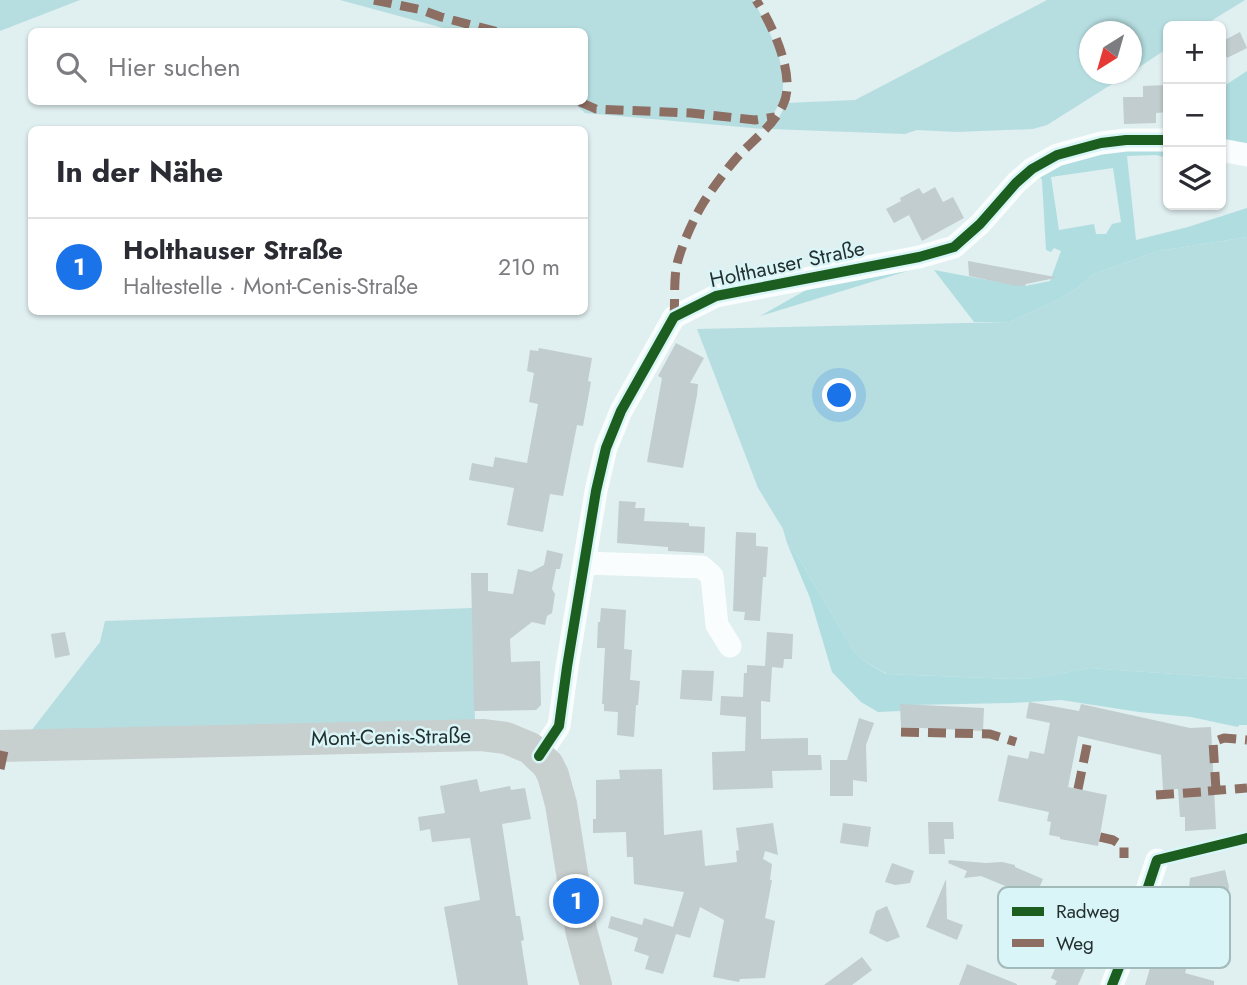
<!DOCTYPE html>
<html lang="de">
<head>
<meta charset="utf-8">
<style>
	body { margin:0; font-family:Jost,sans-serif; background:#f2f2f3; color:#2b2b33 }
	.controls { position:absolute; right:21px; top:21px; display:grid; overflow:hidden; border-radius:10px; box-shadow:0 2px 5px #0004 }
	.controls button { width:63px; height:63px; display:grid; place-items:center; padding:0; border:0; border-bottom:2px solid #e1e1e2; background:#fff; color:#2b2b33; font:35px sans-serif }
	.compass { position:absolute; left:1079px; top:21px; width:63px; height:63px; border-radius:50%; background:#fff; box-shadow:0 2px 5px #0004; rotate:217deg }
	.you { position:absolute; left:840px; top:396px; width:24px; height:24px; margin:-18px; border:5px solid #fff; border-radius:50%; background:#1a73e8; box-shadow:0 0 0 10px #1a73e833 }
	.badge { display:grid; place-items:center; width:46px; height:46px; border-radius:50%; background:#1a73e8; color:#fff; font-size:23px; font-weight:700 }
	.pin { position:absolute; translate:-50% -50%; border:4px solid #fff; box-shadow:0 2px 7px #0006 }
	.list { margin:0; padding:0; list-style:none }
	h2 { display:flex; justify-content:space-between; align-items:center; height:91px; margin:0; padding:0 28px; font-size:30px }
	h2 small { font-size:23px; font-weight:400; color:#7c7c81 }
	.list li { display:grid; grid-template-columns:46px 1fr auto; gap:21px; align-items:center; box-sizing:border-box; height:98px; padding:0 28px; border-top:2px solid #e1e1e2 }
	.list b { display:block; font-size:26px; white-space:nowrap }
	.list p { margin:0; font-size:23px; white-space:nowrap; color:#7c7c81 }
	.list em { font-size:23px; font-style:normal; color:#7c7c81 }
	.icon { flex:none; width:38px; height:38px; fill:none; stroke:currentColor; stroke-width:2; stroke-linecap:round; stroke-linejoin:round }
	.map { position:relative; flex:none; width:1247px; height:985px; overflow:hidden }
	.search { position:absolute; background:#fff; box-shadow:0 2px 5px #0004; left:28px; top:28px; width:560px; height:77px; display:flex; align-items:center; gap:18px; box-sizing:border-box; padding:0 24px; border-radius:10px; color:#7c7c81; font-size:26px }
	.panel { position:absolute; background:#fff; box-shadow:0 2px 5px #0004; left:28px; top:126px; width:560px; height:189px; border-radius:10px }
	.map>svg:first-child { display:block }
	.green { fill:#b6dee1 }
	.forest { fill:#b0dde0; fill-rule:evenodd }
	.building { fill:#c1cdce }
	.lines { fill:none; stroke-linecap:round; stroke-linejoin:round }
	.street { stroke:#fafdfd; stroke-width:23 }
	.secondary { stroke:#c8cfcf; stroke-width:32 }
	.quiet { stroke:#8d6e63; stroke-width:9; stroke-dasharray:18 9; stroke-linecap:butt }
	.cycleway-casing { stroke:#d9f5f7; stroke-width:15 }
	.cycleway { stroke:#1b5e20; stroke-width:10 }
	.labels { text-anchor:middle; stroke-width:5; stroke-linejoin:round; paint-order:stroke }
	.street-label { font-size:21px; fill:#242f30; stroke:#d9f5f7 }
	.key { fill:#d9f5f7; stroke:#a3babb; stroke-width:2 }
	.key-label { font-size:19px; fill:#242f30 }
</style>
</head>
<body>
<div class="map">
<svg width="1247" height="985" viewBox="0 0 1247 985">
	<rect width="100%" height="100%" fill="#e0eff0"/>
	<!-- green -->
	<path class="green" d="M0 0H80L0 31Z
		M340 0H753C767 26 788 64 782 95 779 108 770 118 763 129L585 113 573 102H584V32L454 31Z
		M1047 0H1245L1203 26H1168V48L1132 72V32H1090V74H1128L1047 125 1033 129 957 132 917 130 905 134 770 129 780 116 786 103 855 100Z
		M1247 237V679L1089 668 1039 678 1012 679 887 674 864 661 853 650 800 560 787 543 783 529 758 488 697 329 1010 322 1060 299 1079 287 1093 274 1159 251Z
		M472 608 475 720 31 731 100 642 105 621Z"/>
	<!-- forest -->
	<path class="forest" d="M1247 71V144L1221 139V88Z
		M1168 149V158L1156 155 1127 156 1136 240 1188 227 1247 208V237L1159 251 1093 274 1079 287 1060 299 1010 322H974L934 270 1014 285 1025 286 1050 281 1061 251 1054 248 1051 252 1046 250 1042 180 1040 177 1061 165 1117 150ZM1113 168 1121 222 1112 224 1106 234H1096L1094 224 1059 230 1051 177Z
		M914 269 760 316 808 289Z
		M787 543 800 560 853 650 864 661 886 674 1012 679 1038 678 1089 668 1247 679V725H1239L1238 727 1191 717 1139 712 1061 700 1010 703 911 705 901 711 878 712 861 702 832 672 810 598Z"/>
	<!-- building -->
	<path class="building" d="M1240 32 1247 48 1227 58 1221 46V42Z
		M1168 85V112L1156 113V123L1124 124 1123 97H1143V86Z
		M935 187 943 202 953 197 964 218 922 241 909 215 894 223 886 209 901 201 900 198 919 188 923 194Z
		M968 261 1055 277V278L1026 284 1025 286H1016L969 276Z
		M676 343 704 358 690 383 698 384 697 395 683 468 647 462 662 378 658 376Z
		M539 348 592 358 588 381 591 382 583 426 577 425 563 496 550 494 543 532 507 525 514 488 469 480 472 463 493 467 495 457 527 463 538 404 529 402 534 373 527 371 530 350 538 351Z
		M619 501 636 502 635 508H645L644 521 689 523V526L705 527 704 553 668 551V547L617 543Z
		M736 532 756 533V546L768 547 766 577H763L760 621 744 620 745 612 733 611Z
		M547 550 563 554 560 569H556L552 589 555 594 552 613 547 616 545 625 532 622 510 639 511 662 540 661 541 705 536 710 474 711 471 573H488V591L513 594 518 569 531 572 544 565Z
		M601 608 626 610 624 649 632 650 630 680 640 681 638 705H636L634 737 617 735 618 712 604 711V704H602L605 648H597L598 622H600Z
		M65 632 70 655 55 658 51 634Z
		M767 632 793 634 792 659H784L783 668 772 667 770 702 761 701V739L808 738V755H821L822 770 772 771 773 788 713 790 712 752 745 751 746 717 720 715 721 696 743 697 744 673H747V665L765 666Z
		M682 670 714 671 712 701 680 699Z
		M1029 702 1079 711 1081 704 1190 728 1211 727 1216 829 1185 831V817H1180L1178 789 1163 790 1161 755 1078 736 1068 787 1107 795 1098 846 1060 839V837L1049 835 1051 822 1047 821 1049 812 998 801 1008 755 1028 759 1030 751 1044 754 1050 723 1026 718Z
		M900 704 984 708 983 731 901 727Z
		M859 718 874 723 866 745 867 782 853 780V796H830V760H847Z
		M662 769 664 835 702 830 705 866 737 862 736 851 739 850 736 828 773 823 778 855 765 851 763 859 772 864 770 880H772L765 918 775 921 765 978 740 979 739 982 713 977 724 920 700 907 690 938 676 934 663 974 645 969 649 956 634 951 638 938 608 928 611 916 642 925 644 918 673 927 684 892 634 884 633 857H627L626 832 593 833V819H596V780L620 779 619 770Z
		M477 779 480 792 510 786 511 790 525 788 531 819 502 824 516 916H520L524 940 521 941 528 985H458L444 907 480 900 470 838 432 842 430 829 420 831 418 817 445 813 440 786Z
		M928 822H953L954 839H944L945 854H929Z
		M843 823 871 827 868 847 840 843Z
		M949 860 986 863 1002 862 1015 865V867L1043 879 1031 907 1006 897 1010 888 981 876 964 878 967 871 948 863Z
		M892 863 914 871 910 883 895 885 885 882Z
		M1225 870 1229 887 1225 915 1218 930 1201 921 1185 973 1214 981V985H1145L1161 931 1163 922 1161 921 1167 901 1187 907 1190 878Z
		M946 879 947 919 963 925 957 940 926 927Z
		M887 906 900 937 887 942 869 933 876 911Z
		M1063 950 1089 960 1078 985H1055L1057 981 1051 978Z
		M862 957 872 970 852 985H824Z
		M967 964 1017 984V985H959Z"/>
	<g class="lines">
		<!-- street -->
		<path class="street" d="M1221 150 1247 155
			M585 563 702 567 712 576 717 625 730 646
			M539 756 559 726 567 667 596 491 606 448 621 411 674 317 716 296 919 257 954 247 980 224 1016 183 1032 169 1057 155 1101 143 1126 140H1168
			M1112 985 1133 932 1157 860"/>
		<!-- secondary -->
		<path class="secondary" d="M0 746 482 735 506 738 530 748 548 765 553 775 561 804 581 930 596 985"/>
		<!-- quiet -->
		<path class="quiet" d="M374 0 422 10 441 17 498 32
			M580 102 596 109 691 113 755 120 775 117
			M674 317C675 301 674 284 676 269 679 251 693 220 702 205 711 190 723 174 734 161 750 142 771 129 783 105 797 77 772 24 756 0
			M901 732 990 734 1016 742
			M0 769 5 746
			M1078 789 1088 740
			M1216 790 1213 742 1224 738 1247 740
			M1208 791 1247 788
			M1156 795 1201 792V788
			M1100 837 1113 840 1124 847V858"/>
		<!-- cycleway casing -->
		<g class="cycleway-casing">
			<path id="cycleway" d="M539 756 559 726 567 667 596 491 606 448 621 411 674 317 716 296 919 257 954 247 980 224 1016 183 1032 169 1057 155 1101 143 1126 140H1168
				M1112 985 1133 932 1157 860 1247 838"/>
		</g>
		<!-- cycleway -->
		<use href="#cycleway" class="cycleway"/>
	</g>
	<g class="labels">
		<!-- street labels -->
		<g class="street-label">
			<text transform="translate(787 264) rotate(-12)" y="7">Holthauser Straße</text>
			<text transform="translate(391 737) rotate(-1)" y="7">Mont-Cenis-Straße</text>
		</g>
	</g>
	<!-- legend -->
	<rect x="998" y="887" width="232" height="81" rx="10" class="key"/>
	<rect x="1012" y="907" width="32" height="9" fill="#1b5e20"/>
	<rect x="1012" y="939" width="32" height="8" fill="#8d6e63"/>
	<g class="key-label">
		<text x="1056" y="918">Radweg</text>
		<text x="1056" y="950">Weg</text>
	</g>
</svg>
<div class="controls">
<button>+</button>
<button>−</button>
<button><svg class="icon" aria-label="layers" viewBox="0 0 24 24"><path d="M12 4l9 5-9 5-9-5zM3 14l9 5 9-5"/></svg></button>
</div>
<svg class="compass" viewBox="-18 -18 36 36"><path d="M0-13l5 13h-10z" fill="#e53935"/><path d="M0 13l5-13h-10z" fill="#7c7c81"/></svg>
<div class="you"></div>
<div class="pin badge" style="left:576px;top:901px">1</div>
<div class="search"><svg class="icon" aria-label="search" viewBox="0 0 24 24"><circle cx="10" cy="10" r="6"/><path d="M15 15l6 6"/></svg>Hier suchen</div>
<section class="panel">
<h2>In der Nähe<small></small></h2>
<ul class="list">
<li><span class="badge">1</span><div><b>Holthauser Straße</b><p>Haltestelle · Mont-Cenis-Straße</p></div><em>210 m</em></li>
</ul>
</section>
</div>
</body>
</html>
